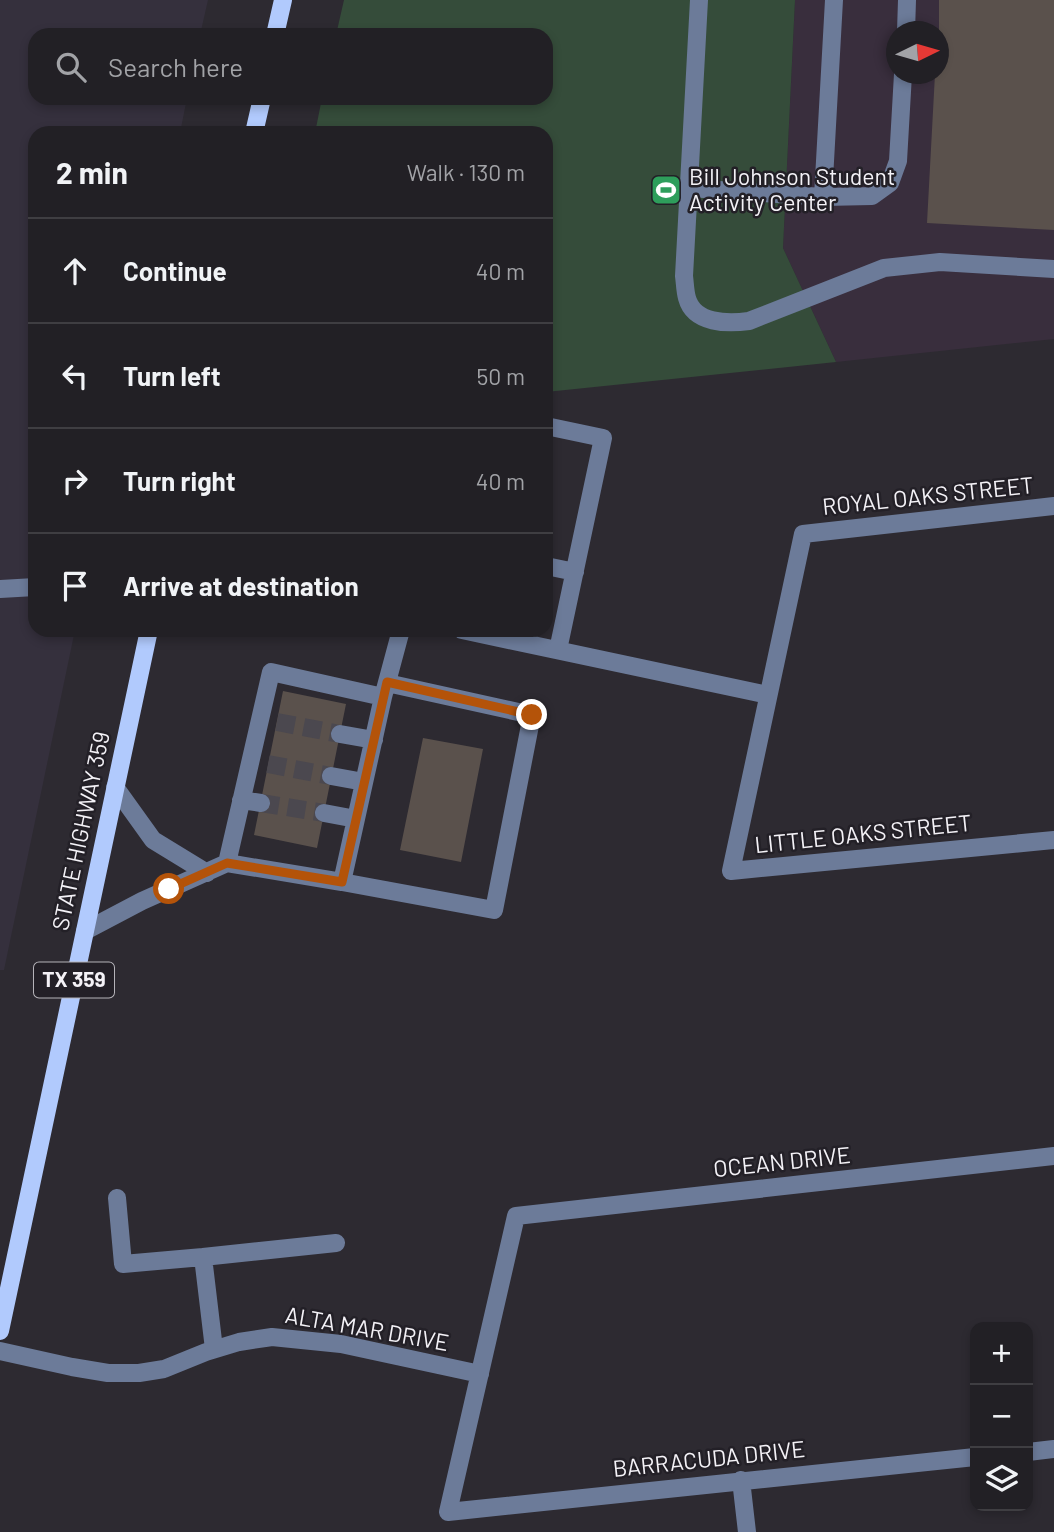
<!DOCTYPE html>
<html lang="en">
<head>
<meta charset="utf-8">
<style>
	body { margin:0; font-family:Barlow,sans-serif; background:#2a282d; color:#f1f3f6 }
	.controls { position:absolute; right:21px; bottom:21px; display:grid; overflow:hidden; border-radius:14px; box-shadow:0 4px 10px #0003 }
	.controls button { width:63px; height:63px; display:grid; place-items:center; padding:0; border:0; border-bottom:2px solid #3f3e42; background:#222025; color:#f1f3f6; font:35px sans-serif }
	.compass { position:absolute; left:886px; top:21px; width:63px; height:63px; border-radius:50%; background:#222025; box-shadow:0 4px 10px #0003; rotate:85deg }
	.stop { position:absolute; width:21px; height:21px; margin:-16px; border:5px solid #b45309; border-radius:50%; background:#fff }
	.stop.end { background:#b45309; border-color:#fff; box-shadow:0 2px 7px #0008 }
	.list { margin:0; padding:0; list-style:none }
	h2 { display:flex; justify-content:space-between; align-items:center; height:91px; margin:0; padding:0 28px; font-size:30px }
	h2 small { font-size:23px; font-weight:400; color:#a2a3a7 }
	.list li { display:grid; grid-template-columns:46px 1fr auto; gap:21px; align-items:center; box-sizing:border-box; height:105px; padding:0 28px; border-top:2px solid #3f3e42 }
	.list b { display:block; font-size:26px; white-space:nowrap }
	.list em { font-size:23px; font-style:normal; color:#a2a3a7 }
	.icon { flex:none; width:38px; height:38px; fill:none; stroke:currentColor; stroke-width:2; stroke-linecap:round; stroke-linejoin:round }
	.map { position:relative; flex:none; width:1054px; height:1532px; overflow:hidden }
	.search { position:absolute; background:#222025; box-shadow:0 4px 10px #0003; left:28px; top:28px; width:525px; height:77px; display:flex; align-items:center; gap:18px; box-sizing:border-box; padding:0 24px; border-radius:21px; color:#a2a3a7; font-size:26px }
	.panel { position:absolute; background:#222025; box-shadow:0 4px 10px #0003; left:28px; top:126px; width:525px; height:511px; border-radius:21px }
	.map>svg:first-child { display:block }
	.built { fill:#35303d }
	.education { fill:#392e3d; fill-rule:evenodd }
	.green { fill:#354c3a }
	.building { fill:#5a514c }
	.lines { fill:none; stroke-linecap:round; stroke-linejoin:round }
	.minor-tunnel { stroke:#4b484f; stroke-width:18; stroke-dasharray:18 9; stroke-linecap:butt }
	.minor { stroke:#6c7b99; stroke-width:18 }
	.major { stroke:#b1cafd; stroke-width:18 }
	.route { stroke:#b45309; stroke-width:9 }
	.labels { text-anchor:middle; stroke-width:5; stroke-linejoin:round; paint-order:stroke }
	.shield { fill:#232027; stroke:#b5b3b9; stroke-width:2 }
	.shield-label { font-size:21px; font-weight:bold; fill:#f4f2f7 }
	.poi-label { font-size:23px; fill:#f4f2f7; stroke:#232027; text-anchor:start }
	.street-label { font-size:23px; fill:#f4f2f7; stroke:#232027 }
</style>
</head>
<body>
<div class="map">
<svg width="1054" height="1532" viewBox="0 0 1054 1532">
	<rect width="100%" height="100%" fill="#2d2a31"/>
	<!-- built -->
	<path class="built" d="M0 0H208L200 35H35V98H187L180 133H35V630H75L4 970H0Z"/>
	<!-- education -->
	<path class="education" d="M795 0H1054V339L836 362 783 248ZM897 32H939V74H897Z"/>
	<!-- green -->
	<path class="green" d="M344 0H795L783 248 836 362 546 392V133H315L322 98H546V35H336Z"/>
	<!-- building -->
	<path class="building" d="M939 0H1054V230L927 223 935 74H939Z
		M283 691 346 704 317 848 254 835Z
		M423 738 483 749 461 862 400 850Z"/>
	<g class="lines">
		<!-- minor-tunnel -->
		<path class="minor-tunnel" d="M277 722 340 734
			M268 764 331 776
			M261 803 324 813"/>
		<!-- minor -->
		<path class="minor" d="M699 0 684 276C685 283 685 291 687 298 694 324 728 324 749 321L884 268 940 262 1054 269
			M906 32 907 0
			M689 188 823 197 872 196 890 183 898 161 903 74
			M823 197 834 0
			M546 426 603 438 558 650
			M1054 506 803 534 731 871 1054 840
			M546 566 575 572
			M0 589 35 587
			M462 630 768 695
			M383 697 271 672 227 863 342 882 383 697 401 630
			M340 734 374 740
			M331 776 364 782
			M115 787 153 840 207 873
			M241 800 261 803
			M324 813 356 819
			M342 882 494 910 532 715 387 683
			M85 931 142 901 227 863
			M117 1198 123 1264 203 1257 214 1349
			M203 1257 336 1243
			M0 1351 72 1367 108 1373H139L164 1369 206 1352 239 1342 272 1337 341 1344 480 1374
			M1028 1452 1054 1449
			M975 1457 448 1512 516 1216 1054 1156
			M741 1480 747 1532"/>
		<!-- major -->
		<path class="major" d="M275 35 283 0
			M254 133 262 98
			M0 1331 149 630"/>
	</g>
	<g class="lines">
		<!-- route -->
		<path class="route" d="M169 889 227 863 342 882 387 682 532 715"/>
	</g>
	<!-- icons -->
	<defs>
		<g id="stadium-square" transform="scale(1.575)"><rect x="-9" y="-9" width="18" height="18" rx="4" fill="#2e9e5b" stroke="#232027"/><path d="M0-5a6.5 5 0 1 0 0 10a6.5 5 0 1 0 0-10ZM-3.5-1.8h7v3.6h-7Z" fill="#fff"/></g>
	</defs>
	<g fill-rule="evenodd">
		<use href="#stadium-square" x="666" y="190"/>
	</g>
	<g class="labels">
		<!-- shield labels -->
		<rect class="shield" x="34" y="962.5" width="80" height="35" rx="5"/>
		<g class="shield-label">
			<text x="74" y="987">TX 359</text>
		</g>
		<!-- poi labels -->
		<g class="poi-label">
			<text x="689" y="185">Bill Johnson Student<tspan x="689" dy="26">Activity Center</tspan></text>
		</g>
		<!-- street labels -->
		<g class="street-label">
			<text transform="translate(928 496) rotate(-6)" y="8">ROYAL OAKS STREET</text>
			<text transform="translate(81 831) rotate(-78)" y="8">STATE HIGHWAY 359</text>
			<text transform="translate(863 834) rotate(-6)" y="8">LITTLE OAKS STREET</text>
			<text transform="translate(782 1162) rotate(-6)" y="8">OCEAN DRIVE</text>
			<text transform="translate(367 1329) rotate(10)" y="8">ALTA MAR DRIVE</text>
			<text transform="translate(709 1459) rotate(-6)" y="8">BARRACUDA DRIVE</text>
		</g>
	</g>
</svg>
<div class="controls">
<button>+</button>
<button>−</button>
<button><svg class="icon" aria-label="layers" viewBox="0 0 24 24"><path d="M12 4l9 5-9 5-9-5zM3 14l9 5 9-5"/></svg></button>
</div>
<svg class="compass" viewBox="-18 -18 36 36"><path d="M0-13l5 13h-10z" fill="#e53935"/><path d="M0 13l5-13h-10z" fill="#a2a3a7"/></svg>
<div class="stop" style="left:169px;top:889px"></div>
<div class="stop end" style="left:532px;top:715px"></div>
<div class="search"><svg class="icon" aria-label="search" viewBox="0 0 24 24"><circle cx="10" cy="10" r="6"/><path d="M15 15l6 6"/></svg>Search here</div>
<section class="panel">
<h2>2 min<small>Walk · 130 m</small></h2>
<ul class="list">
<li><svg class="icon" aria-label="ahead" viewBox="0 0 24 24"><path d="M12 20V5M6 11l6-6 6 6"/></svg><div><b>Continue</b></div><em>40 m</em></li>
<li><svg class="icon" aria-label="left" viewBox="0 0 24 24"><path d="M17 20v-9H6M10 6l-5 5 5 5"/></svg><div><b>Turn left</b></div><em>50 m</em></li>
<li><svg class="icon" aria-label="right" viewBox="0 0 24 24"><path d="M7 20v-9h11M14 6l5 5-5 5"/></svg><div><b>Turn right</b></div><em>40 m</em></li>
<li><svg class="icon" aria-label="arrive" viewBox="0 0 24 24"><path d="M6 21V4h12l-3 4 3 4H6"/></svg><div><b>Arrive at destination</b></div></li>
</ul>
</section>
</div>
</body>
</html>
